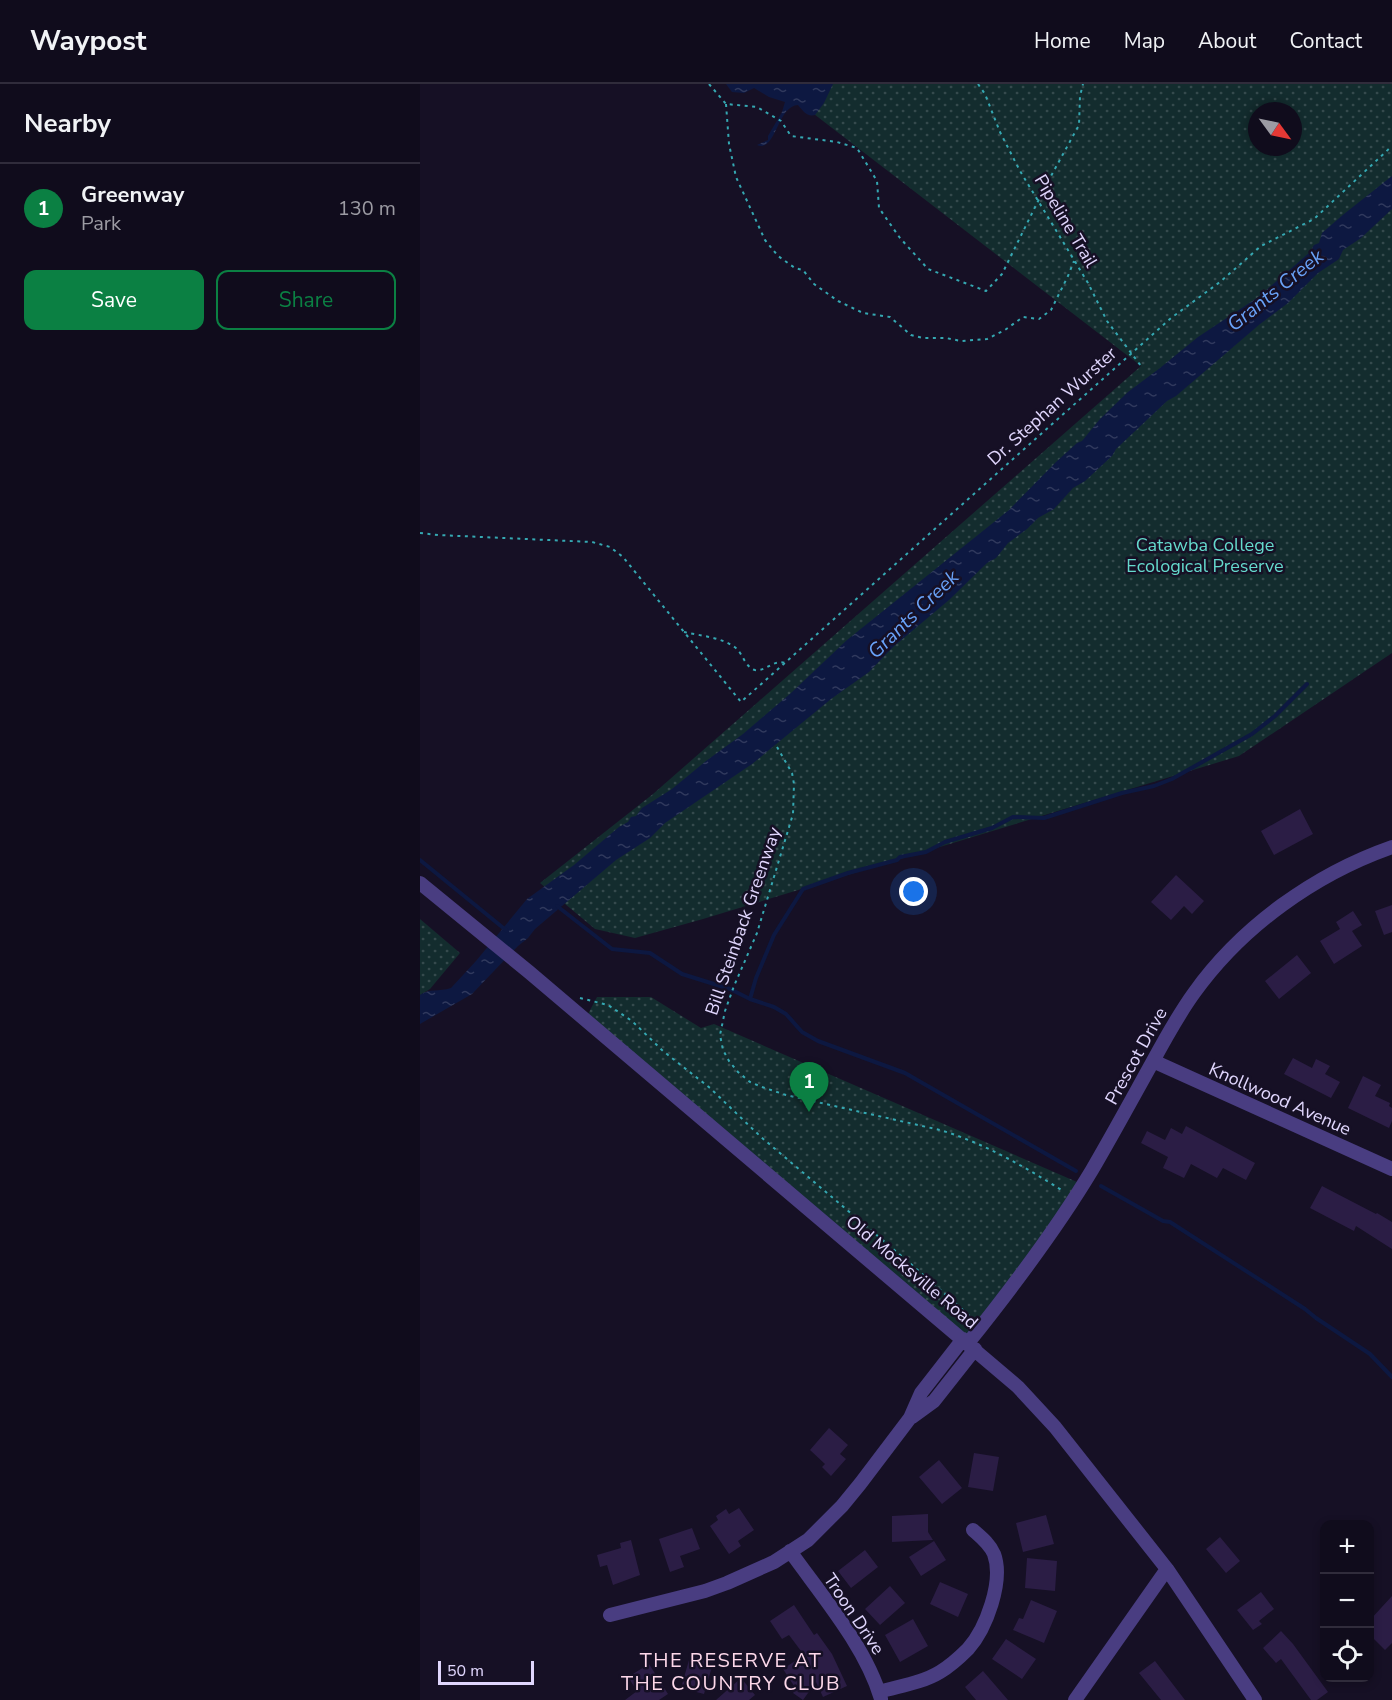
<!DOCTYPE html>
<html lang="en">
<head>
<meta charset="utf-8">
<style>
	body { margin:0; font-family:"Nunito Sans",sans-serif; background:#1e1a29; color:#f1f3f6 }
	.controls { position:absolute; right:18px; bottom:18px; display:grid; overflow:hidden; border-radius:12px; box-shadow:0 3px 9px #0003 }
	.controls button { width:54px; height:54px; display:grid; place-items:center; padding:0; border:0; border-bottom:2px solid #302c3b; background:#100c1c; color:#f1f3f6; font:30px sans-serif }
	.compass { position:absolute; left:828px; top:18px; width:54px; height:54px; border-radius:50%; background:#100c1c; box-shadow:0 3px 9px #0003; rotate:123deg }
	.scale { position:absolute; left:18px; bottom:15px; width:96px; box-sizing:border-box; padding-left:6px; border:3px solid #e0d6fd; border-top:0; font-size:16px; line-height:21px; white-space:nowrap; color:#e0d6fd; -webkit-text-stroke:4px #161025; paint-order:stroke }
	.you { position:absolute; left:494px; top:808px; width:21px; height:21px; margin:-15px; border:4px solid #fff; border-radius:50%; background:#1a73e8; box-shadow:0 0 0 9px #1a73e833 }
	.badge { display:grid; place-items:center; width:39px; height:39px; border-radius:50%; background:#0b8043; color:#fff; font-size:20px; font-weight:700 }
	.pin { position:absolute; translate:-50% -50px; filter:drop-shadow(0 2px 3px #0008) }
	.pin::after { content:''; position:absolute; top:32px; width:21px; height:18px; background:inherit; clip-path:polygon(0 0,100% 0,50% 100%) }
	.list { margin:0; padding:0; list-style:none }
	h2 { display:flex; justify-content:space-between; align-items:center; height:78px; margin:0; padding:0 24px; font-size:26px }
	h2 small { font-size:20px; font-weight:400; color:#9c9ba3 }
	.list li { display:grid; grid-template-columns:39px 1fr auto; gap:18px; align-items:center; box-sizing:border-box; height:90px; padding:0 24px; border-top:2px solid #302c3b }
	.list b { display:block; font-size:22px; white-space:nowrap }
	.list p { margin:0; font-size:20px; white-space:nowrap; color:#9c9ba3 }
	.list em { font-size:20px; font-style:normal; color:#9c9ba3 }
	.actions { display:flex; gap:12px; padding:18px 24px }
	.actions a { flex:1; padding:14px 0; border:2px solid #0b8043; border-radius:12px; text-align:center; font-size:21px; color:#0b8043 }
	.actions .main { background:#0b8043; color:#fff }
	.icon { flex:none; width:33px; height:33px; fill:none; stroke:currentColor; stroke-width:2; stroke-linecap:round; stroke-linejoin:round }
	.map { position:relative; flex:none; width:972px; height:1616px; overflow:hidden }
	header { display:flex; align-items:center; gap:36px; box-sizing:border-box; height:84px; padding:0 30px; background:#100c1c; border-bottom:2px solid #302c3b }
	header strong { font-size:28px }
	nav { display:flex; gap:33px; margin-inline-start:auto; font-size:21px }
	main { display:flex }
	aside { flex:1; background:#100c1c }
	.map>svg:first-child { display:block }
	.green { fill:url(#green-dots); fill-rule:evenodd }
	.water { fill:url(#water-ripples) }
	.lines { fill:none; stroke-linecap:round; stroke-linejoin:round }
	.stream { stroke:#0d1841; stroke-width:4 }
	.building { fill:#2b1d45 }
	.path { stroke:#35a8b2; stroke-width:2; stroke-dasharray:3 4.5; stroke-linecap:butt }
	.minor { stroke:#493d81; stroke-width:14 }
	.labels { text-anchor:middle; stroke-width:5; stroke-linejoin:round; paint-order:stroke }
	.street-label { font-size:18px; fill:#e0d6fd; stroke:#161025 }
	.park-label { font-size:18px; fill:#65dacd; stroke:#161025 }
	.water-label { font-size:20px; font-style:italic; fill:#69a2f8; stroke:#161025 }
	.neighbourhood-label { font-size:20px; letter-spacing:1.5px; fill:#fdd8ea; stroke:#161025 }
</style>
</head>
<body>
<header>
<strong>Waypost</strong>
<nav><a>Home</a><a>Map</a><a>About</a><a>Contact</a></nav>
</header>
<main>
<aside>
<h2>Nearby<small></small></h2>
<ul class="list">
<li><span class="badge">1</span><div><b>Greenway</b><p>Park</p></div><em>130 m</em></li>
</ul>
<div class="actions"><a class="main">Save</a><a>Share</a></div>
</aside>
<div class="map">
<svg width="972" height="1616" viewBox="0 0 972 1616">
	<defs>
		<pattern id="green-dots" width="8" height="8" patternUnits="userSpaceOnUse" patternTransform="scale(1.5)"><rect width="8" height="8" fill="#132c2e"/><path d="M2 2h.1M6 6h.1" fill="none" stroke="#354a4d" stroke-width="1.8" stroke-linecap="round"/></pattern>
		<pattern id="water-ripples" width="26" height="14" patternUnits="userSpaceOnUse" patternTransform="scale(1.5)"><rect width="26" height="14" fill="#0d1841"/><path d="M2 4q2-2 4 0t4 0M15 11q2-2 4 0t4 0" fill="none" stroke="#30395d"/></pattern>
	</defs>
	<rect width="100%" height="100%" fill="#161025"/>
	<!-- green -->
	<path class="green" d="M355 0H972V569L819 672 283 835 215 854 175 845 120 799 233 710 721 282ZM837 27H873V63H837Z
		M0 835 40 869 10 905 0 911Z
		M177 913H231L281 944 294 940 657 1098 635 1134 548 1254 168 930Z"/>
	<!-- water -->
	<path class="water" d="M306 0H413L404 19 395 31C387 33 383 27 378 21 357 22 356 69 337 61L348 56V52L362 28 365 18 349 13 334 4 324 9 312 8Z
		M972 92V125L941 154 923 166 919 175 898 189 868 219 840 240 756 312 747 317 696 365 692 372 665 397 653 404 634 425 618 434 607 445 588 459 576 474 567 479 529 516 473 563 449 588 411 615 332 680 245 739 230 754 196 776 115 845 108 854 98 862 52 910 0 940V911C10 904 19 908 31 904L56 877 107 815 154 781 199 743 208 738 211 733 216 732 222 724 252 705 286 677 323 650 371 609 427 556 589 426 636 378 657 359 662 357 680 335 708 308 740 284 778 253 837 214 889 169 894 161 899 159 902 149 924 130Z"/>
	<g class="lines">
		<!-- stream -->
		<path class="stream" d="M0 776 87 847
			M137 822 192 865 230 869 262 890 310 905 330 915 354 923 366 930 382 948 398 957 485 989 656 1087
			M330 915 336 894 354 851 383 805 428 789 477 776 480 773 506 768 525 758 572 744 593 733 624 734 702 709 734 702 752 695 832 650 855 632 887 600
			M681 1102 743 1137 750 1138 885 1225 896 1234 950 1270 972 1293"/>
	</g>
	<!-- building -->
	<path class="building" d="M880 725 893 750 854 771 841 747Z
		M756 791 784 817 772 830 764 822 751 836 731 818Z
		M972 821V848L964 851 955 827Z
		M933 827 942 841 932 847 942 862 914 880 900 857 920 845 916 838Z
		M877 871 891 889 859 915 845 897Z
		M873 974 892 984 896 975 910 982 905 990 920 998 911 1014 864 990Z
		M943 992 961 1001 955 1012 970 1019 969 1022 972 1024V1037L969 1044 928 1024Z
		M766 1042 835 1079 826 1096 803 1084 797 1094 771 1080 764 1094 743 1084 748 1073 721 1059 727 1047 745 1056 751 1044 762 1050Z
		M902 1102 956 1130 957 1129 972 1138V1165L936 1142 934 1147 890 1124Z
		M409 1344 428 1361 420 1370 426 1375 411 1392 402 1383 405 1380 390 1366Z
		M554 1369 579 1373 573 1407 548 1403Z
		M519 1376 542 1404 522 1420 499 1393Z
		M319 1424 334 1446 318 1457 321 1462 309 1470 290 1442 298 1436 296 1432 306 1425 309 1430Z
		M508 1430V1448L513 1456 472 1458V1432Z
		M626 1431 634 1460 603 1468 596 1439Z
		M272 1444 280 1465 260 1472 264 1483 250 1488 239 1455Z
		M800 1453 820 1477 806 1489 786 1465Z
		M211 1456 220 1491 193 1501 187 1481 180 1483 177 1471 201 1464 200 1459Z
		M514 1457 526 1476 501 1492 489 1473Z
		M445 1466 458 1483 431 1504 418 1487Z
		M607 1474 637 1477 635 1507 605 1504Z
		M520 1498 548 1510 538 1533 510 1520Z
		M470 1502 485 1519 460 1541 445 1525Z
		M841 1508 854 1525 839 1537 842 1540 833 1546 817 1526Z
		M972 1512V1559L965 1566 950 1551V1536Z
		M611 1516 637 1527 624 1559 593 1546 599 1534 603 1535Z
		M374 1521 394 1551 397 1549 412 1570 427 1602 403 1613 396 1598 383 1616 373 1609 376 1605 363 1585 384 1571 369 1551 362 1555 350 1537Z
		M493 1535 508 1562 480 1578 465 1551Z
		M861 1547 873 1560 908 1608 897 1616H891L861 1575 856 1579 843 1564Z
		M586 1555 616 1575 602 1595 572 1575Z
		M271 1569 294 1576 284 1610 261 1604Z
		M735 1577 765 1616H741L719 1589Z
		M229 1580 248 1610 239 1616H205L217 1607 208 1593Z
		M563 1587 588 1616H556L545 1603Z
		M321 1594 335 1611 329 1616H296Z"/>
	<g class="lines">
		<!-- path -->
		<path class="path" d="M289 0 306 20 337 23 361 37 371 52 417 58 437 64 457 97 459 124 480 154 508 185 566 207 582 190 625 103 659 41 660 12 663 0
			M558 0 565 10 580 48 600 87 668 199 687 237 721 282
			M306 20 309 60 316 93 345 156 358 172 375 184 383 186 394 200 418 217 443 229 470 233 491 251 503 254H526L541 257 567 255 585 246 603 233 619 235 631 226 648 192 654 177
			M0 449 18 451 172 458 190 463 203 473 321 618 751 234 800 198 841 162 894 135 972 62
			M264 548C281 552 303 553 317 565 323 571 326 584 335 586 346 588 353 575 365 579
			M357 663 372 689 374 700 373 730 337 849 314 902 305 927 300 951 303 966 309 977 318 988 330 998 342 1003 366 1011 520 1046C564 1059 605 1083 643 1107
			M160 914 188 921 212 937 243 967 290 1004 341 1053 492 1181 552 1234"/>
		<!-- minor -->
		<path class="minor" d="M0 799 109 888 598 1303 635 1343 747 1485 835 1616
			M733 977 972 1085
			M548 1259C592 1204 636 1146 672 1086 693 1050 712 1015 732 979 745 955 758 931 774 909 822 842 895 790 972 763
			M492 1333 514 1317 555 1265
			M370 1467C402 1512 446 1563 461 1615
			M190 1531 285 1507 307 1499 354 1478 388 1456 422 1422 440 1400 490 1334 501 1309 543 1255
			M459 1608C479 1602 502 1599 520 1588 530 1582 540 1573 548 1565 566 1545 584 1497 574 1470 570 1460 561 1453 553 1446
			M655 1616 747 1485"/>
	</g>
	<g class="labels">
		<!-- street labels -->
		<g class="street-label">
			<text transform="translate(646 137) rotate(59)" y="6">Pipeline Trail</text>
			<text transform="translate(632 322) rotate(-42)" y="6">Dr. Stephan Wurster</text>
			<text transform="translate(323 837) rotate(-71)" y="6">Bill Steinback Greenway</text>
			<text transform="translate(716 972) rotate(-61)" y="6">Prescot Drive</text>
			<text transform="translate(860 1015) rotate(24)" y="6">Knollwood Avenue</text>
			<text transform="translate(492 1188) rotate(40)" y="6">Old Mocksville Road</text>
			<text transform="translate(434 1530) rotate(56)" y="6">Troon Drive</text>
		</g>
		<!-- park labels -->
		<g class="park-label">
			<text x="785" y="467">Catawba College<tspan x="785" dy="21">Ecological Preserve</tspan></text>
		</g>
		<!-- water labels -->
		<g class="water-label">
			<text transform="translate(855 206) rotate(-39)" y="7">Grants Creek</text>
			<text transform="translate(493 530) rotate(-44)" y="7">Grants Creek</text>
		</g>
		<!-- neighbourhood labels -->
		<g class="neighbourhood-label">
			<text x="311" y="1583">THE RESERVE AT<tspan x="311" dy="23">THE COUNTRY CLUB</tspan></text>
		</g>
	</g>
</svg>
<div class="controls">
<button>+</button>
<button>−</button>
<button><svg class="icon" aria-label="locate" viewBox="0 0 24 24"><circle cx="12" cy="12" r="6"/><path d="M12 2v4M12 18v4M2 12h4M18 12h4"/></svg></button>
</div>
<svg class="compass" viewBox="-18 -18 36 36"><path d="M0-13l5 13h-10z" fill="#e53935"/><path d="M0 13l5-13h-10z" fill="#9c9ba3"/></svg>
<div class="scale">50 m</div>
<div class="you"></div>
<div class="pin badge" style="left:389px;top:1028px">1</div>
</div>
</main>
</body>
</html>
